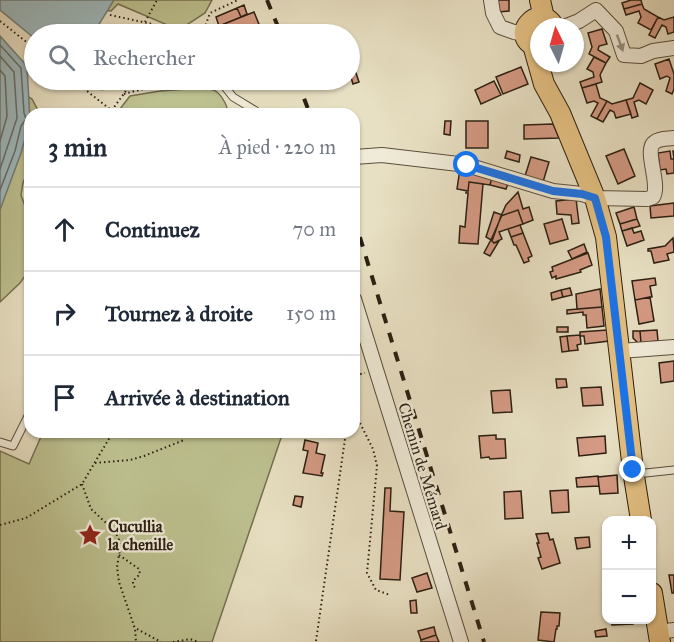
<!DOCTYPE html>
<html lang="fr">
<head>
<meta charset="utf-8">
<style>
	body { margin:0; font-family:"IM FELL Great Primer",serif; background:#f2f2f3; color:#1f2937 }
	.controls { position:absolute; right:18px; bottom:18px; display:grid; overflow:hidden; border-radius:12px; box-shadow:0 2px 4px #0004 }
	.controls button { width:54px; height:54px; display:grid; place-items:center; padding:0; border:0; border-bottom:2px solid #e0e1e3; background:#fff; color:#1f2937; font:30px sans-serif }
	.compass { position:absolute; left:530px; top:18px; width:54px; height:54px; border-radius:50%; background:#fff; box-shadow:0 2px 4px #0004; rotate:355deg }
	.stop { position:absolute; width:18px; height:18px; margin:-14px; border:4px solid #1a73e8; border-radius:50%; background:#fff }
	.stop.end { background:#1a73e8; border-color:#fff; box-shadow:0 2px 6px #0008 }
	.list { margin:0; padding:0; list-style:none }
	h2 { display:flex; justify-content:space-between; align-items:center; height:78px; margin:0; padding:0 24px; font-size:26px }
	h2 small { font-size:20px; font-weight:400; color:#747a83 }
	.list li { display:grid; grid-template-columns:39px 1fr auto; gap:18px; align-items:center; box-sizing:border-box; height:84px; padding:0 24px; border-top:2px solid #e0e1e3 }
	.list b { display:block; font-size:22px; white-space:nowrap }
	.list em { font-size:20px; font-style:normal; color:#747a83 }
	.icon { flex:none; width:33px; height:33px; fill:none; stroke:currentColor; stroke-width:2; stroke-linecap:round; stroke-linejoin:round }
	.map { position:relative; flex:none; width:674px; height:642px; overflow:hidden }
	.search { position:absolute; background:#fff; box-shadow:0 2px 4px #0004; left:24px; top:24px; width:336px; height:66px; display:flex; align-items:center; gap:15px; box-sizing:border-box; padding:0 21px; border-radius:33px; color:#747a83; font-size:22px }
	.panel { position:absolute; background:#fff; box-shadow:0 2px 4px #0004; left:24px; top:108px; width:336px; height:330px; border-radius:18px }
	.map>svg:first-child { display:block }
	.green { fill:#bdc08f; stroke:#747050; stroke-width:1.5 }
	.water { fill:#9ebabf; stroke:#707c7a; stroke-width:1.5 }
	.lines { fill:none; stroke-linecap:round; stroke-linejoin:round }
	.shore { stroke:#656c68; stroke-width:1.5 }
	.building { fill:#d49a83; stroke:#2c1f12; stroke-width:1.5 }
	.service-casing { stroke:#5b4f3e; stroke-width:9 }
	.minor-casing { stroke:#5b4f3e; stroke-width:16 }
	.primary-casing { stroke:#2c1f12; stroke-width:22 }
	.path { stroke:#2c1f12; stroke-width:2; stroke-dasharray:1.5 3; stroke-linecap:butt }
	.service { stroke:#f0ebd8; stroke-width:7 }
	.minor { stroke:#f0ebd8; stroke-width:14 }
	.primary { stroke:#e4c082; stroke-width:20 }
	.rail { stroke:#2c1f12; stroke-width:4; stroke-dasharray:10 10; stroke-linecap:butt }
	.tree { fill:#999077 }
	.oneway { fill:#988f7f }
	.route { stroke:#1a73e8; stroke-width:8 }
	.labels { text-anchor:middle; stroke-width:4.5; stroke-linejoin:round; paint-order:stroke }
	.street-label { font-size:16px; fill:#2c1f12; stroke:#f0ebd8 }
	.poi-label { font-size:16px; font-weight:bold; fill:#2c1f12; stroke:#f0ebd8; text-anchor:start }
</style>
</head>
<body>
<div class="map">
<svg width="674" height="642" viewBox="0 0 674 642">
	<rect width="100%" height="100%" fill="#e8e0c3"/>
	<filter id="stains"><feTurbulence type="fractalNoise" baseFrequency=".00333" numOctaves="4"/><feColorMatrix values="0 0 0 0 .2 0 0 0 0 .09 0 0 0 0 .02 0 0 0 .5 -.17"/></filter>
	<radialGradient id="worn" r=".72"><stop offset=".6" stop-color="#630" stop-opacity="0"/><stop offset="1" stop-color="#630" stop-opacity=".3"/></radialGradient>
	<!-- green -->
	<path class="green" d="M72 0H212L205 13 179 30 118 4 111 11 96 9Z
		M0 74 15 88 32 99 40 114H30V165L23 183 21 195 25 206 30 211V269L20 283 0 302Z
		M203 88C207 89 214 89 217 92 223 97 228 107 228 114H116L130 96 160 91Z
		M43 432H283L212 642H0V451L29 464Z"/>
	<!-- water -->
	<path class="water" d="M0 0H114L93 34H34V38L0 10Z
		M0 36 27 66 30 121 21 153 0 210Z"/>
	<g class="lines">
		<!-- shore -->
		<path class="shore" d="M0 45 21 68 24 113 26 119 21 126 15 151 0 190
			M0 56 14 72 17 118 0 169
			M0 70 5 76 7 116 0 141"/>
	</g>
	<!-- building -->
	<path class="building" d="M498 0H509V11L498 12Z
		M631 0H641L642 4 624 9 622 3Z
		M642 4 644 9 658 17 651 30 638 23 641 17 639 11 626 15 624 9Z
		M244 5 247 14 241 17 237 8Z
		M237 8 241 17 219 26 216 17Z
		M254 12 263 34H222L219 26Z
		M658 17 664 20 674 17V32L668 34 666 27 662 25 655 38 649 35Z
		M602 29 607 44 599 46 598 50 610 57 606 63 589 54 592 47 588 33Z
		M594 57 606 63 600 75 602 82 582 88 580 82 594 77 593 72 587 69Z
		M669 59 674 74V89L672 94 666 91 670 78 667 76 660 79 655 64Z
		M521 67 528 84 503 94 496 77Z
		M356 73 359 82 353 84 350 74Z
		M240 80H281L285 89 244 88Z
		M494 81 501 95 481 104 475 90Z
		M640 83 653 90 646 104 639 100 634 102 638 116 632 118 626 100 633 98Z
		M596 84 600 98 607 101 597 119 591 116 598 103 594 101 587 103 582 88Z
		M626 100 631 114 616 118 614 112 610 110 603 122 597 119 607 101 612 104Z
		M445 121H451L450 135 444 134Z
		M466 121H488V148H466Z
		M553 124 559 138 524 139V125Z
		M624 149 635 176 618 184 606 156Z
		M507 151 520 155 519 162 505 158Z
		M670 151 671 159H674L673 151H674V173L667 174 666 169 660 170 658 153Z
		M531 157 549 162 543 182 525 176Z
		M460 169 492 177 490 185 469 182 468 191 457 189Z
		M492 177 509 181 506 189 490 185Z
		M469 182 483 184 478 244 459 243 460 226 465 227 468 193H466V191H468Z
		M518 192 523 209 529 207 533 220 523 224 518 210 501 216 506 205Z
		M576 199 579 223 572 224 571 215 557 214 556 201Z
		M674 203V216L651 218 650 206Z
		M634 207 637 219 620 224 616 213Z
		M518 210 523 224 499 232 502 239 494 243 492 241 501 216Z
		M494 212 502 215 491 240 486 237Z
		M562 219 568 239 550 244 544 224Z
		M637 219 640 226 622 231 620 224Z
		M520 225 523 233 511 237 508 229Z
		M632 228 634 233 641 231 644 240 627 246 622 231Z
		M523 233 532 256 528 258 529 261 524 263 516 245H514L511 237Z
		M494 234 492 241 494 243 499 241 490 256 484 253Z
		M673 238 674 252 667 254 669 260 654 263 651 251H648V249L665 246Z
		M584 244 587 252 572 259 568 251Z
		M588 253 592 265 580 270 581 272 556 279V276L552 278 550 272 553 271 552 267Z
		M655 278 656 285 650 286 652 297 635 300 632 281Z
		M570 288 572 295 563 297 561 290Z
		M600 289 602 307 577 309 576 294Z
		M561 290 563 297 552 300 551 293Z
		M650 297 654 321 639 324 635 300Z
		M602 307 604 326 587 328 586 315H583V312L567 314V310Z
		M557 327H568V332H557Z
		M607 330 609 341 585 344 584 336H580V332Z
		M657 330 658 341 641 343 640 331Z
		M633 331H640L641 343H638L633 338Z
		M580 335 581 344 577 345 578 350 569 351 567 336Z
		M567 336 569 351 562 352 560 337Z
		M674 361V381L661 383 659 363Z
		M556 379H566L567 387 557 388Z
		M601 387 603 405 583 406 581 388Z
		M510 390 512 412 493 413 491 391Z
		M496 435V439H505L506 458 490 459 489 457 481 458 479 436Z
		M605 436 606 453 579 456 577 438Z
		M305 440 318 443 316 453 325 455 321 473H323L322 476 303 473 308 451 303 450Z
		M617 475 618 493 600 494 598 477Z
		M598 476 599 486 577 487 576 478Z
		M385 488H391L390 511 404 512 400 580 380 579Z
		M568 490 569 512 552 513 550 491Z
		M521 491 523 518 505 519 504 492Z
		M295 496 303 497 301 507 293 505Z
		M548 533 550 540 553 539 560 563 542 569 538 558 541 557 537 543H539L536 534Z
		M589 537 590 547 577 549 575 538Z
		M427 573 432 588 417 592 412 578Z
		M669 575H674V593H672Z
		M416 600 417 613H411L410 601Z
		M541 612 560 613 559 626H557V629H556L554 642 538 640Z
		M611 620H632L633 624 612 625Z
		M434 627 436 635 421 640 418 631Z
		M606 629 607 636 596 637 595 631Z
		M436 635 439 642H421V640Z"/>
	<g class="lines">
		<!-- service casing -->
		<g class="service-casing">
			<path id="service" d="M221 82 233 97 256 111
				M0 442 13 446 30 412
				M636 474 674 470"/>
		</g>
		<!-- minor casing -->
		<g class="minor-casing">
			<path id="minor" d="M491 0 493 13 500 27 514 32 525 34
				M596 10 616 31 624 55 641 56 653 51 674 48
				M564 27 579 21 596 10
				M354 157 382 155 467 165 553 191 582 194 595 198 647 199 653 197C661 184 643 149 655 142 660 138 668 139 674 138
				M354 299 461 642
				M620 351 674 347
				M657 632 674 630"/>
		</g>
		<!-- primary casing -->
		<g class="primary-casing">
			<path id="primary" d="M540 0 544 18
				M533 45 544 84 560 113 595 198 606 237 633 470 641 520
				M539 47C506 39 539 0 554 27
				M652 593 660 642"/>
		</g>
		<!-- path -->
		<path class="path" d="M110 15 152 24 168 34
			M0 21 34 48
			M145 22 157 0
			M205 34 206 24 210 13 238 0
			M73 80 111 110
			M124 94C152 86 183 82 213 82
			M109 114 134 80
			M354 403 357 375 365 373
			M354 411 373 449 377 466 367 573 376 590 390 595
			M95 463 130 460 144 456 184 440
			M82 484 91 509 115 531 119 540 120 548 117 567 119 582 135 629 136 642
			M0 525 26 518 82 484 113 432
			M119 555 139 569 140 574 133 581V585L136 589
			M137 629 161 642
			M316 641 346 432
			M173 642 190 639 199 642"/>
		<!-- service -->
		<use href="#service" class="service"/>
		<!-- minor -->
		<use href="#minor" class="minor"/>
		<!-- primary -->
		<use href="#primary" class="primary"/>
		<!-- rail -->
		<path class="rail" d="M267 0 281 34
			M297 80 310 114
			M354 218 484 642"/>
	</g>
	<!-- trees -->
	<circle class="tree" cx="102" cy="86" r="4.5"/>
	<!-- one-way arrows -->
	<defs><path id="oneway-solid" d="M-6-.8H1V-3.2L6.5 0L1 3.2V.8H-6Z" transform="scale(1.5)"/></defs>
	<use class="oneway" href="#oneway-solid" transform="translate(620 43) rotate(70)"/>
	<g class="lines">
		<!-- route -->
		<path class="route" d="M467 165 553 191 582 194 595 198 606 237 633 470"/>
	</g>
	<!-- icons -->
	<defs>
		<g id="sight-bare" transform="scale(1.8)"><path d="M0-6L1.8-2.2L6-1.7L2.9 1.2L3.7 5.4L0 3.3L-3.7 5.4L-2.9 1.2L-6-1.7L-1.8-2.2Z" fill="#8f2418" stroke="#f0ebd8" stroke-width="2.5" paint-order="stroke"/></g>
	</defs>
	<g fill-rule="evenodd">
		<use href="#sight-bare" x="90" y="535"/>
	</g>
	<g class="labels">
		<!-- street labels -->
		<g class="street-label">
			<text transform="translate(423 466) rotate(73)" y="6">Chemin de Mémard</text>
		</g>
		<!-- poi labels -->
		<g class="poi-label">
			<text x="108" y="532">Cucullia<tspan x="108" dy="18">la chenille</tspan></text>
		</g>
	</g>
	<rect width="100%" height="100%" filter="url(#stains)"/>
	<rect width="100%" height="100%" fill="url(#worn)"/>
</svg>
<div class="controls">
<button>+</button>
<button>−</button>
</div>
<svg class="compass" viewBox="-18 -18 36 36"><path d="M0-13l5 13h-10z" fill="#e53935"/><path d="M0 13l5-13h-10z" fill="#747a83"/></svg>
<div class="stop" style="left:467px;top:165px"></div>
<div class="stop end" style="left:633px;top:470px"></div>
<div class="search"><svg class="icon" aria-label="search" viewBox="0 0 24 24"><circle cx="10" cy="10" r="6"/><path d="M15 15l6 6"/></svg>Rechercher</div>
<section class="panel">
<h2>3 min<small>À pied · 220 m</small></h2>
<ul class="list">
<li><svg class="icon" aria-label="ahead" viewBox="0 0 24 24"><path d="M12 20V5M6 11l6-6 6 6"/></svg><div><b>Continuez</b></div><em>70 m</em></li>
<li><svg class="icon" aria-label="right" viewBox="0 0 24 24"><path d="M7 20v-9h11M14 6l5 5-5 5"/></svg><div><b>Tournez à droite</b></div><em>150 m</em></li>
<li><svg class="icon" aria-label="arrive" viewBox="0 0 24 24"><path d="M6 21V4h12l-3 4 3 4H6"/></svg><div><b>Arrivée à destination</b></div></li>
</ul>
</section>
</div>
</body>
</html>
